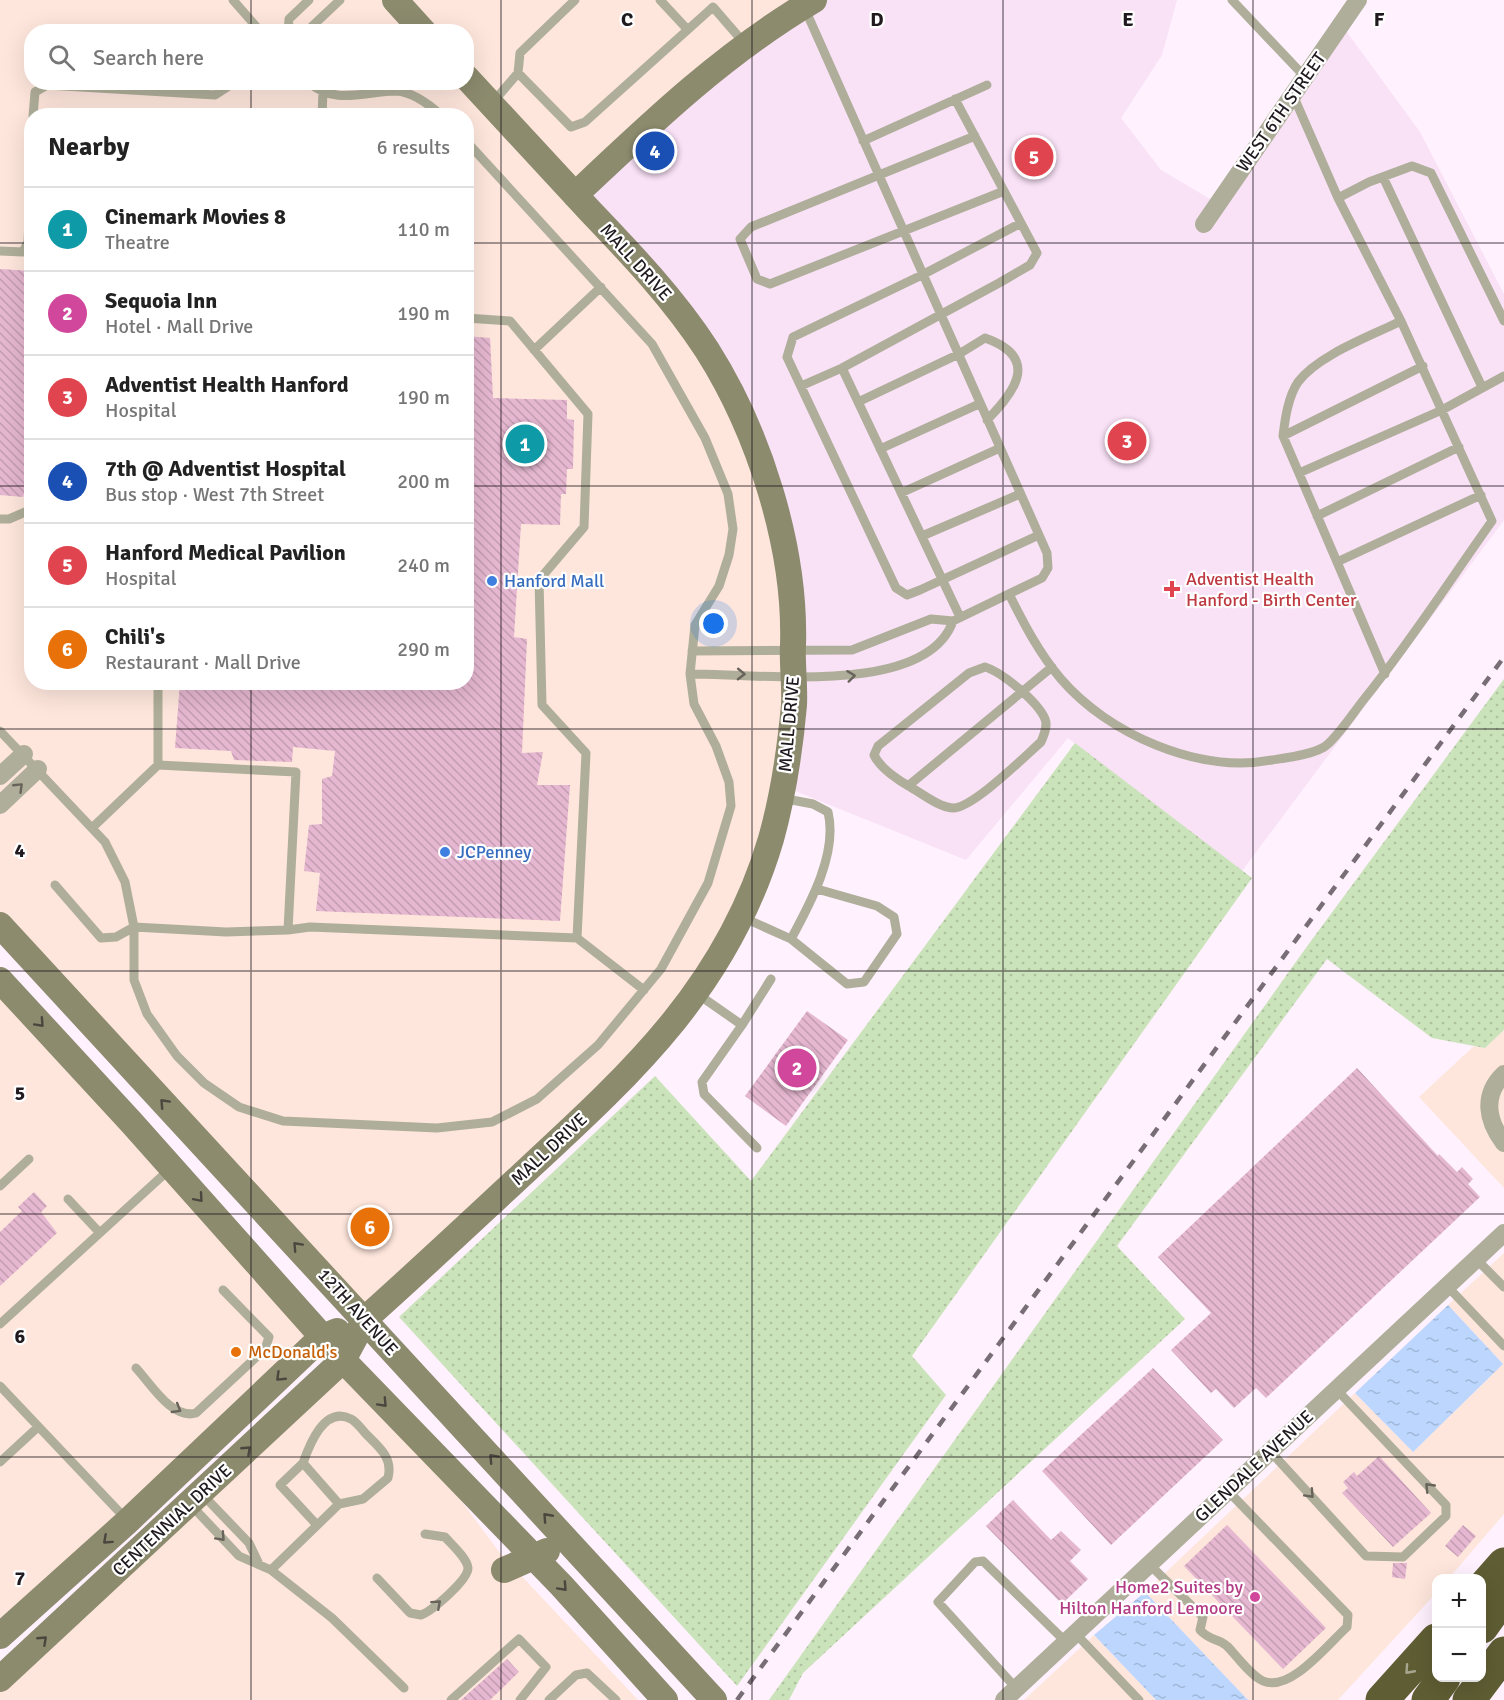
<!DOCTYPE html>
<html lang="en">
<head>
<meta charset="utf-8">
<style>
	body { margin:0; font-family:Signika,sans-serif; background:#f2f2f2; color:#222 }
	.controls { position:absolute; right:18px; bottom:18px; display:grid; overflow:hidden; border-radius:12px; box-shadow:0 6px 24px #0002 }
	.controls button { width:54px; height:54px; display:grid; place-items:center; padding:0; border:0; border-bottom:2px solid #e0e0e0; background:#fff; color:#222; font:30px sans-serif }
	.you { position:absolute; left:714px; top:624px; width:21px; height:21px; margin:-15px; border:4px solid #fff; border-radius:50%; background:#1a73e8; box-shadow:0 0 0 9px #1a73e833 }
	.badge { display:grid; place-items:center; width:39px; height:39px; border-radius:50%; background:#7c3aed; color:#fff; font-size:20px; font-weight:700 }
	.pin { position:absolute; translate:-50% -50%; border:3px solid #fff; box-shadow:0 2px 6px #0006 }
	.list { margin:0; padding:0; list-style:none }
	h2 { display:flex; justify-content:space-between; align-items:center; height:78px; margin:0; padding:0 24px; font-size:26px }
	h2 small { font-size:20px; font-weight:400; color:#767676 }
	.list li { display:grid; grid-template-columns:39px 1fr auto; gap:18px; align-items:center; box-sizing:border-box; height:84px; padding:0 24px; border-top:2px solid #e0e0e0 }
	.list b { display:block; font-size:22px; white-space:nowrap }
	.list p { margin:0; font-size:20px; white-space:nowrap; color:#767676 }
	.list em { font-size:20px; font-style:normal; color:#767676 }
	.icon { flex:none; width:33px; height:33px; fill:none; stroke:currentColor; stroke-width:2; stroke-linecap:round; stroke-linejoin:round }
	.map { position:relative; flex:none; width:1504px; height:1700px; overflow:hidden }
	.search { position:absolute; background:#fff; box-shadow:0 6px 24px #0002; left:24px; top:24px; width:450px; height:66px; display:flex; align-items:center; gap:15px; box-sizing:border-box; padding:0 21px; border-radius:24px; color:#767676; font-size:22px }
	.panel { position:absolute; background:#fff; box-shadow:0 6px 24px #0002; left:24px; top:108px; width:450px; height:582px; border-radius:24px }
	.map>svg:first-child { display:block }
	.commercial { fill:#fee6dc; fill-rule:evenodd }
	.built { fill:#f9e1f6 }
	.grass { fill:url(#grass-dots) }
	.water { fill:url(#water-ripples) }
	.building { fill:url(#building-back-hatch) }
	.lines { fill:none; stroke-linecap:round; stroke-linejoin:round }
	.lane { stroke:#afae9a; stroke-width:9 }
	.street { stroke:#afae9a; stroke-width:18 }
	.secondary { stroke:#8c8b6e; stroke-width:26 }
	.highway { stroke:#5f5d33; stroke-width:33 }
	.rail { stroke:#786f76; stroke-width:4.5; stroke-dasharray:10 10; stroke-linecap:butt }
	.oneway { stroke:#68645c }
	.oneway2 { stroke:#4b473f }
	.oneway3 { stroke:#a7a68f }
	.grid { fill:none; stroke:#201a1f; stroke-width:1.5; stroke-opacity:0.55 }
	.shop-dot { fill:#3f7fe0; stroke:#fff; stroke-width:2 }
	.health-dot { fill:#e0444e; stroke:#fff; stroke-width:2 }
	.food-dot { fill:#e8710a; stroke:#fff; stroke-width:2 }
	.hotel-dot { fill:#d1479c; stroke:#fff; stroke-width:2 }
	.labels { text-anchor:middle; stroke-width:4.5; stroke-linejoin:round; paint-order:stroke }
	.street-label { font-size:18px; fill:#201a1f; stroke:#fff }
	.health-label { font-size:18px; fill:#be3a42; stroke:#fff; text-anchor:start }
	.shop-label { font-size:18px; fill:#366cbe; stroke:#fff; text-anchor:start }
	.food-label { font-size:18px; fill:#c56008; stroke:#fff; text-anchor:start }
	.hotel-label { font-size:18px; fill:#b23c85; stroke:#fff; text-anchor:end }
	.grid-label { font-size:20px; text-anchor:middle; font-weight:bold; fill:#201a1f; stroke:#fff; stroke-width:4.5; stroke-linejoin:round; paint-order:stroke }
</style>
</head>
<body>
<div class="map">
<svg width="1504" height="1700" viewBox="0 0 1504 1700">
	<defs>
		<pattern id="grass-dots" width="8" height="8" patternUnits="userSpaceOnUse" patternTransform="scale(1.5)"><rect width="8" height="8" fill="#cbe3ba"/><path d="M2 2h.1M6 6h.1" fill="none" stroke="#aec29f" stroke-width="1.8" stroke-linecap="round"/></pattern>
		<pattern id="water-ripples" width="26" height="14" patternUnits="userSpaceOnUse" patternTransform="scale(1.5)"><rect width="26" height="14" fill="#bcd6fd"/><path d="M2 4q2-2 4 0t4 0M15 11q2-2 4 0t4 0" fill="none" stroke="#a1b7d8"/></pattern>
		<pattern id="building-back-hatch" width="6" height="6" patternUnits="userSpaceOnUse" patternTransform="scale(1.5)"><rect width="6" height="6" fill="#e5b7d0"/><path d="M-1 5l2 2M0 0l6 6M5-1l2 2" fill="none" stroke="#c49db2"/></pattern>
	</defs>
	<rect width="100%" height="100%" fill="#fff1fd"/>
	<!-- commercial -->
	<path class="commercial" d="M0 0H1069L795 627 771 838 699 989 365 1319 0 926ZM32 32H466V82H32ZM32 116H466V682H32Z
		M0 980 322 1337 0 1634Z
		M1504 1030V1188L1419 1097 1474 1046 1485 1048Z
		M1504 1253V1514L1449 1578H1436V1593L1338 1700H1248L1145 1592 1355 1393 1413 1452 1503 1364 1448 1305Z
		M343 1360 442 1475 500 1553 638 1700H0V1679Z
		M1094 1635 1156 1700H1024Z"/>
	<!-- built -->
	<path class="built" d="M814 0H1177L1162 55 1121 118 1161 170 1217 203 1341 24 1420 132 1504 294V520L1242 871 1068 738 966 860 783 786 789 571 725 381 575 195Z"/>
	<!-- grass -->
	<path class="grass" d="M1504 679V1030L1485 1048 1432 1038 1327 959 1117 1246 1185 1319 803 1673 789 1700H769L1308 945Z
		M1075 743 1252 878 912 1356 946 1395 737 1686 399 1317 655 1076 751 1181Z"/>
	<!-- water -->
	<path class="water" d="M1448 1305 1503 1364 1413 1452 1355 1393Z
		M1145 1592 1248 1700H1156L1094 1635Z"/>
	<!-- building -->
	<path class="building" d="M0 269 32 271V466L23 497 0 495Z
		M466 336 490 338 493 398 567 400V419L574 420 573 469H567L566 494H561L560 525 521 524 514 637 527 639 522 753 543 752 537 785H570L560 921 316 911 320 873 304 871 309 825 322 824V779L332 776 335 751 293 747 292 762 234 760 231 751 175 748 180 682H466Z
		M807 1011 848 1040 786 1126 745 1096Z
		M1357 1068 1438 1156 1439 1154 1457 1172 1462 1167 1473 1179 1468 1184 1480 1197 1266 1398 1256 1388 1234 1408 1216 1389 1211 1393 1171 1350 1211 1313 1158 1257Z
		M34 1192 47 1206 41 1212 57 1233 0 1286V1232L22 1211 18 1207Z
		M1153 1368 1223 1440 1111 1545 1042 1471Z
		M1379 1456 1431 1513 1393 1547 1342 1493 1348 1488 1343 1482 1354 1472 1357 1476Z
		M1013 1500 1051 1540 1061 1531 1081 1550 1070 1561 1088 1579 1062 1604 986 1526Z
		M1227 1525 1326 1628 1283 1669 1184 1566Z
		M1463 1525 1476 1536 1458 1557 1445 1546Z
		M1393 1563H1407L1405 1579 1392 1577Z
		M507 1659 519 1672 490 1700H461Z"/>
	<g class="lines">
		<!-- lane -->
		<path class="lane" d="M233 0 261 32
			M575 0 520 53 518 73 571 127 585 122 713 7 745 44
			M660 0 687 29
			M1232 0 1305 77
			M288 32 289 19 309 0
			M306 32 340 0
			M309 82C333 106 367 91 396 91 413 92 430 105 442 116
			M955 99 1037 253 1030 265 999 283 842 368 960 617
			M493 102 518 73
			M33 116 35 92 47 85 215 95 235 82
			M322 116 323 91
			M975 136 751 227 740 239 757 279 770 284 1004 191
			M863 141 987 85
			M1383 177 1482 387
			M1338 198 1369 182 1412 166 1431 173 1504 321
			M1021 223 922 275 793 337 787 357 896 588 907 595 920 590 1039 535
			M0 251 23 252 28 242 32 157
			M466 318 510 321 588 414 584 527 539 580 542 705 586 753 577 938
			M534 350 601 287
			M801 386 842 368
			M858 402 959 354 985 338C1039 357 1017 390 987 420
			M1283 436 1423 366
			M880 449 979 404
			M1299 473 1442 410 1504 376
			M901 493 1000 448
			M1317 516 1459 447
			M0 519H9L32 509
			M922 536 1020 494
			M1337 562 1481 495
			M1009 594C1024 624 1039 653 1061 679 1108 734 1199 774 1272 760 1286 758 1318 754 1328 744 1342 731 1353 713 1365 698 1411 641 1450 580 1492 521L1401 321 1338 198 1293 95
			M692 651 852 650 931 619 953 621 1042 578 1048 568 1047 553 805 9
			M985 667C1002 672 1038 702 1045 719 1048 726 1044 735 1041 742 1025 756 973 808 953 808 939 807 924 795 912 788 899 781 880 768 874 755L878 746 969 673Z
			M690 674C754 673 926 698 953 621
			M1385 674 1283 436C1285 419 1288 397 1298 382 1318 355 1371 336 1401 321
			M158 682V765
			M0 731 105 842 125 882 134 927V980L147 1014 177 1056 204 1083 239 1107 283 1121 437 1128 492 1122 537 1099 598 1045 661 969 708 883 731 806 729 782 716 746 694 704 690 674 695 625 719 586 729 555 733 529 728 494 705 438 652 344 466 141
			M908 786 1052 667
			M55 885 101 938 116 937 134 927 226 932 288 930 296 772 158 765 93 827
			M742 917 791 939C810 904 838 853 828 812L813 804 781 798
			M288 930 310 927 577 938 644 990
			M791 939 847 984 864 982 897 934 894 917 877 906 817 889
			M696 993 742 1025 771 979
			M742 1025 702 1082 704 1094 757 1148
			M0 1186 29 1159
			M68 1199 99 1232
			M1476 1259 1504 1287
			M1447 1286 1504 1346
			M0 1324 171 1168
			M136 1368C151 1384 172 1420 196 1413L265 1349 269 1337 223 1290
			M0 1386 126 1519
			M1270 1451 1366 1556 1403 1557 1446 1516V1505L1336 1389
			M0 1462 38 1427
			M303 1463C309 1446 324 1405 351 1419 357 1422 362 1430 367 1435 380 1448 393 1458 388 1478L363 1499 339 1504
			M201 1493 249 1543 258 1562
			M191 1505 239 1556 271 1570 332 1618 404 1688
			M1149 1564 1203 1617 1200 1630C1210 1641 1218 1638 1227 1646 1237 1656 1250 1675 1263 1681 1290 1693 1328 1644 1347 1627L1348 1615 1228 1491
			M271 1570 339 1504 303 1463 280 1485 317 1525
			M377 1578 410 1613 421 1615C432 1611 468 1580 468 1568 467 1558 452 1545 445 1537L425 1534
			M1075 1633 1139 1700
			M1016 1688 938 1602 975 1562 983 1561 1066 1642
			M451 1700 519 1639 546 1667 520 1700
			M549 1700 576 1675 587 1673 616 1700"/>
		<!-- street -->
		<path class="street" d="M1204 224 1358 0
			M0 776 24 754
			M0 805 38 769
			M1504 1074C1482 1095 1487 1121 1504 1143
			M1004 1700 1504 1233"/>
		<!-- secondary -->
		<path class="secondary" d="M395 0 424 32
			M575 195C650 124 724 53 814 0
			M0 925 714 1700
			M0 980 131 1122 343 1360 561 1585 665 1700
			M504 1570 547 1551
			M0 1636 128 1521 322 1337 337 1331
			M0 1679 343 1360 365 1319C420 1270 473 1220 527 1170 634 1071 728 985 771 839 783 796 790 750 794 705 795 685 792 664 793 645 796 547 759 432 707 350 674 299 632 255 590 211 549 167 508 122 466 77"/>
		<!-- highway -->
		<path class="highway" d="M1482 1589 1504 1564
			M1482 1627 1504 1596
			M1382 1700 1436 1640
			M1428 1700 1444 1678
			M1469 1700 1504 1653"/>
		<!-- rail -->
		<path class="rail" d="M737 1700 1504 657"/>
	</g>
	<!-- one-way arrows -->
	<defs><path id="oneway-chevron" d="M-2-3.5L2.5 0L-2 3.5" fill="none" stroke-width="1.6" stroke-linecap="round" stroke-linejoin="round" transform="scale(1.5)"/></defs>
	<g class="oneway">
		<use href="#oneway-chevron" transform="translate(741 674) rotate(1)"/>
		<use href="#oneway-chevron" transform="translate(851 676) rotate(-7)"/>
		<use href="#oneway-chevron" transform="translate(19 787) rotate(-44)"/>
		<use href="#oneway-chevron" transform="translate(177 1409) rotate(31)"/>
		<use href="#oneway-chevron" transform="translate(1429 1487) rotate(-134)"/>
		<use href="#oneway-chevron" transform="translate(1310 1494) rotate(47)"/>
		<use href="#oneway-chevron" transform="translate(221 1537) rotate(47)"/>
		<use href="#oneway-chevron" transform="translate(437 1604) rotate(-42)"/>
	</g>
	<g class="oneway2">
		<use href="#oneway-chevron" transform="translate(40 1023) rotate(47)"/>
		<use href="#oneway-chevron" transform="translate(164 1103) rotate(-133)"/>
		<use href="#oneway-chevron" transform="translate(199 1198) rotate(49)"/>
		<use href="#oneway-chevron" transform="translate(297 1246) rotate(-133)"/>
		<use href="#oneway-chevron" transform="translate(280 1377) rotate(136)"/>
		<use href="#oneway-chevron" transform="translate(383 1403) rotate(47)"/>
		<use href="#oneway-chevron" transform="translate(247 1450) rotate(-43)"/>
		<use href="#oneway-chevron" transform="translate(493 1458) rotate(-133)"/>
		<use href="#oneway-chevron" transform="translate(547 1517) rotate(-132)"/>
		<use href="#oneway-chevron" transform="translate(107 1540) rotate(138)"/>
		<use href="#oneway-chevron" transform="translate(563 1587) rotate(47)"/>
		<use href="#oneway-chevron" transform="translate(43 1640) rotate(-43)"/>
	</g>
	<use class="oneway3" href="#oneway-chevron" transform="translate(1409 1670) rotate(132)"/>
	<!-- grid -->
	<path class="grid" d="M251 0V32M501 0V1700M752 0V1700M1003 0V1700M1253 0V1700M251 82V116M0 243H32M466 243H1504M0 486H32M466 486H1504M251 682V1700M0 729H1504M0 971H1504M0 1214H1504M0 1457H1504"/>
	<!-- markers -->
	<g class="shop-dot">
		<circle cx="492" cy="581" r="6"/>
		<circle cx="445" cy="852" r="6"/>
	</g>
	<path class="health-dot" d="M1169 580h6v6h6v6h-6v6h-6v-6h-6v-6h6z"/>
	<circle class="food-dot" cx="236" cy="1352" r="6"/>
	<circle class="hotel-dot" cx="1255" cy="1597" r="6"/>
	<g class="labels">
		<!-- street labels -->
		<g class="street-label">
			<text transform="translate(1281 112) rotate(-55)" y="6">WEST 6TH STREET</text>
			<text transform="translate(636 262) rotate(48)" y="6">MALL DRIVE</text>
			<text transform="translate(789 724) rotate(-85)" y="6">MALL DRIVE</text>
			<text transform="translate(549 1149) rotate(-43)" y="6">MALL DRIVE</text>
			<text transform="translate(358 1312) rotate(48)" y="6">12TH AVENUE</text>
			<text transform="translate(1254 1466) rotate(-43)" y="6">GLENDALE AVENUE</text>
			<text transform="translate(172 1520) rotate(-43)" y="6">CENTENNIAL DRIVE</text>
		</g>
		<!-- health labels -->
		<g class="health-label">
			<text x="1186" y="585">Adventist Health<tspan x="1186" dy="21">Hanford - Birth Center</tspan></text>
		</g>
		<!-- shop labels -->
		<g class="shop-label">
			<text x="504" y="587">Hanford Mall</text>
			<text x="457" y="858">JCPenney</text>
		</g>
		<!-- food labels -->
		<g class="food-label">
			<text x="248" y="1358">McDonald's</text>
		</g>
		<!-- hotel labels -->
		<g class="hotel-label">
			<text x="1243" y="1593">Home2 Suites by<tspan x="1243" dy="21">Hilton Hanford Lemoore</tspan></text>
		</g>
	</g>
	<g class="grid-label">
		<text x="627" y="26">C</text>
		<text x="877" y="26">D</text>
		<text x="1128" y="26">E</text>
		<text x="1379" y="26">F</text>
		<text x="20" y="857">4</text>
		<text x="20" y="1100">5</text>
		<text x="20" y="1343">6</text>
		<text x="20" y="1585">7</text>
	</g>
</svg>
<div class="controls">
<button>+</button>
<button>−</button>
</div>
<div class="you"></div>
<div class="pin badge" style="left:525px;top:444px;background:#0f9aa8">1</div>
<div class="pin badge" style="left:797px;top:1068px;background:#d1479c">2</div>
<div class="pin badge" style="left:1127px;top:441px;background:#e0444e">3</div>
<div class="pin badge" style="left:655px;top:151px;background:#1a4fb4">4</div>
<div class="pin badge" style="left:1034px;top:157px;background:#e0444e">5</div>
<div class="pin badge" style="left:370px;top:1227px;background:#e8710a">6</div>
<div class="search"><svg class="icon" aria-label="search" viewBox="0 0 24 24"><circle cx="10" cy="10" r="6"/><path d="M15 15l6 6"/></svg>Search here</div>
<section class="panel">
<h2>Nearby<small>6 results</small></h2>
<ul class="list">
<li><span class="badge" style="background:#0f9aa8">1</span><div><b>Cinemark Movies 8</b><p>Theatre</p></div><em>110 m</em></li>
<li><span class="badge" style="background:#d1479c">2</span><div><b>Sequoia Inn</b><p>Hotel · Mall Drive</p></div><em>190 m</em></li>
<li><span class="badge" style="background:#e0444e">3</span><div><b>Adventist Health Hanford</b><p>Hospital</p></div><em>190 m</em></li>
<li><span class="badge" style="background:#1a4fb4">4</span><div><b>7th @ Adventist Hospital</b><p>Bus stop · West 7th Street</p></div><em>200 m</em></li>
<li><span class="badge" style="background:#e0444e">5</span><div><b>Hanford Medical Pavilion</b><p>Hospital</p></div><em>240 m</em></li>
<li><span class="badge" style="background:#e8710a">6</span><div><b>Chili's</b><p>Restaurant · Mall Drive</p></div><em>290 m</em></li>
</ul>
</section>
</div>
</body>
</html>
